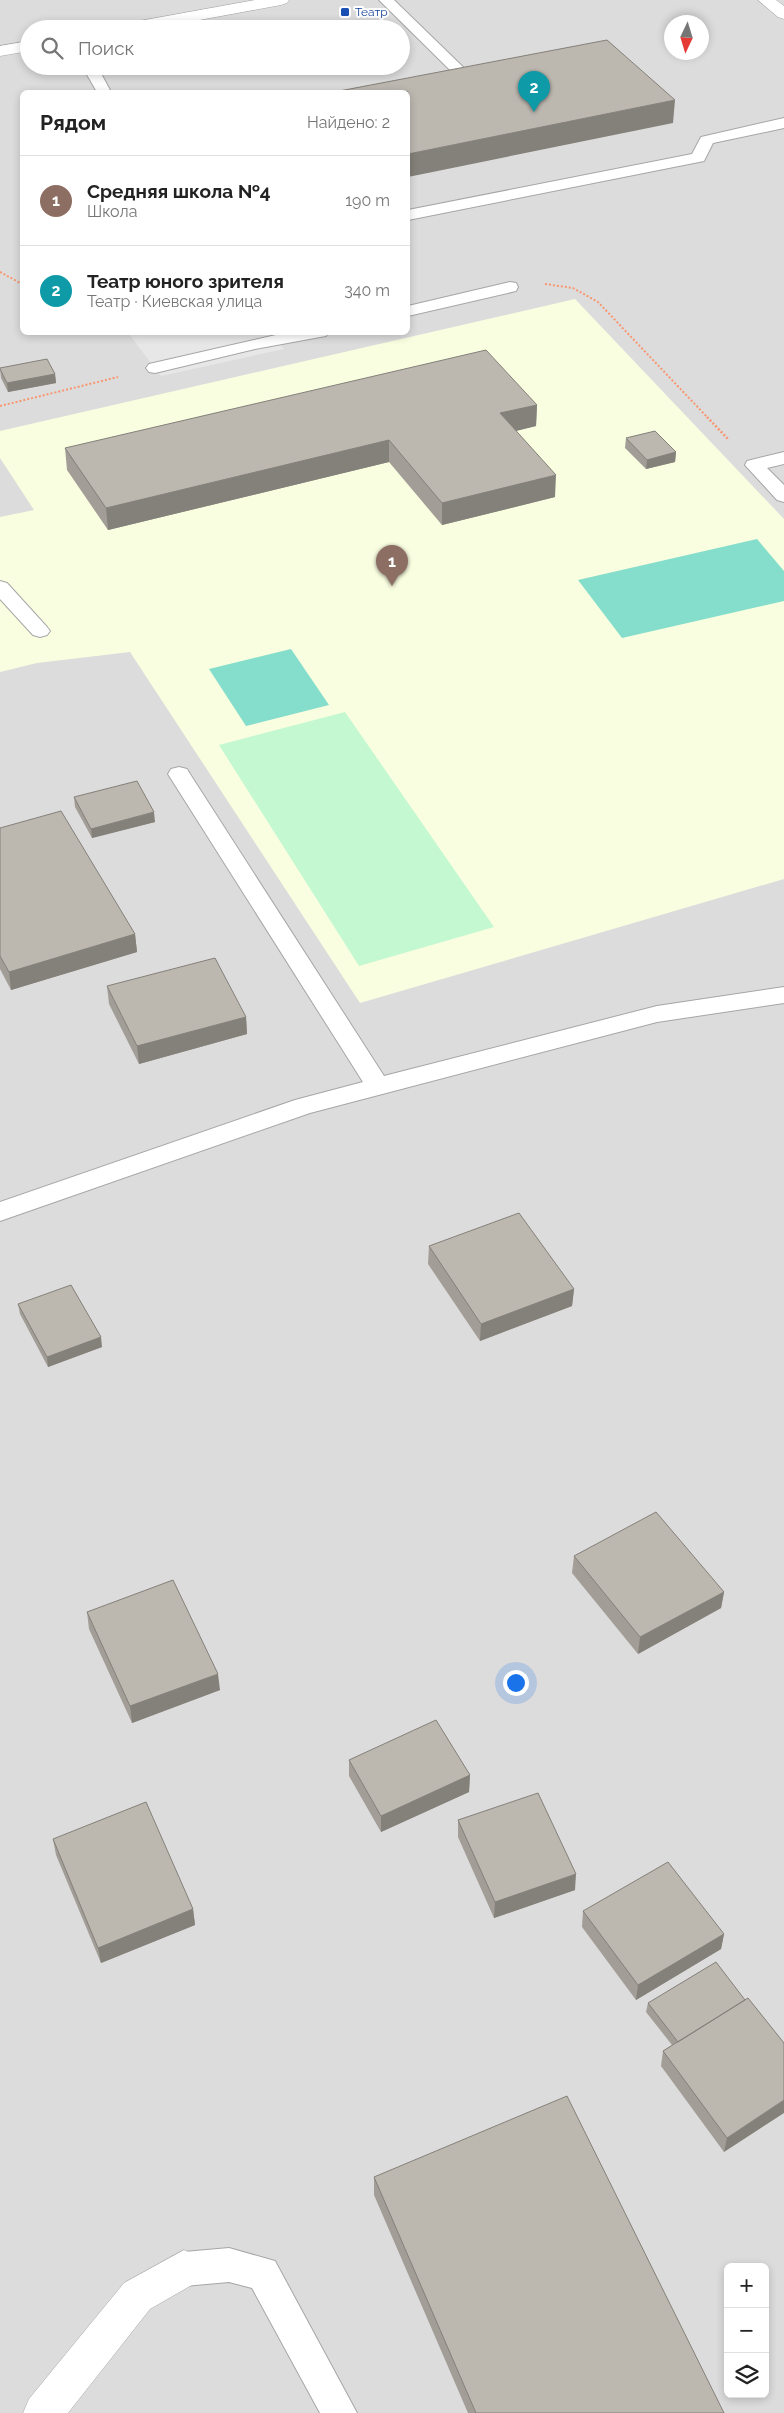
<!DOCTYPE html>
<html lang="ru">
<head>
<meta charset="utf-8">
<style>
	body { margin:0; font-family:Raleway,sans-serif; background:#f2f2f2; color:#222 }
	.controls { position:absolute; right:15px; bottom:15px; display:grid; overflow:hidden; border-radius:8px; box-shadow:0 2px 8px #0003 }
	.controls button { width:45px; height:45px; display:grid; place-items:center; padding:0; border:0; border-bottom:1px solid #e0e0e0; background:#fff; color:#222; font:25px sans-serif }
	.compass { position:absolute; left:664px; top:15px; width:45px; height:45px; border-radius:50%; background:#fff; box-shadow:0 2px 8px #0003; rotate:184deg }
	.you { position:absolute; left:515px; top:1682px; width:18px; height:18px; margin:-12px; border:4px solid #fff; border-radius:50%; background:#1a73e8; box-shadow:0 0 0 8px #1a73e833 }
	.badge { display:grid; place-items:center; width:32px; height:32px; border-radius:50%; background:#ca2804; color:#fff; font-size:16px; font-weight:700 }
	.pin { position:absolute; translate:-50% -41px; filter:drop-shadow(0 1px 2px #0008) }
	.pin::after { content:''; position:absolute; top:26px; width:18px; height:15px; background:inherit; clip-path:polygon(0 0,100% 0,50% 100%) }
	.list { margin:0; padding:0; list-style:none }
	h2 { display:flex; justify-content:space-between; align-items:center; height:65px; margin:0; padding:0 20px; font-size:21px }
	h2 small { font-size:16px; font-weight:400; color:#767676 }
	.list li { display:grid; grid-template-columns:32px 1fr auto; gap:15px; align-items:center; box-sizing:border-box; height:90px; padding:0 20px; border-top:1px solid #e0e0e0 }
	.list b { display:block; font-size:19px; white-space:nowrap }
	.list p { margin:0; font-size:16px; white-space:nowrap; color:#767676 }
	.list em { font-size:16px; font-style:normal; color:#767676 }
	.icon { flex:none; width:28px; height:28px; fill:none; stroke:currentColor; stroke-width:2; stroke-linecap:round; stroke-linejoin:round }
	.map { position:relative; flex:none; width:784px; height:2413px; overflow:hidden }
	.search { position:absolute; background:#fff; box-shadow:0 2px 8px #0003; left:20px; top:20px; width:390px; height:55px; display:flex; align-items:center; gap:12px; box-sizing:border-box; padding:0 18px; border-radius:28px; color:#767676; font-size:19px }
	.panel { position:absolute; background:#fff; box-shadow:0 2px 8px #0003; left:20px; top:90px; width:390px; height:245px; border-radius:8px }
	.map>svg:first-child { display:block }
	.residential { fill:#dddcdc; fill-rule:evenodd }
	.education { fill:#f9fee0 }
	.park { fill:#c4f8d1 }
	.pitch { fill:#85ddcb }
	.parking { fill:#e7e7e7 }
	.lines { fill:none; stroke-linecap:round; stroke-linejoin:round }
	.service-casing { stroke:#a6a6a6; stroke-width:2 }
	.minor-casing { stroke:#a6a6a6; stroke-width:1 }
	.tertiary-casing { stroke:#a6a6a6; stroke-width:1 }
	.path-far1 { stroke:#f7966f; stroke-width:2; stroke-dasharray:2 2; stroke-linecap:butt }
	.path { stroke:#f7966f; stroke-width:2.5; stroke-dasharray:2 2; stroke-linecap:butt }
	.service { fill:#fff; fill-rule:evenodd }
	.minor { fill:#fff; fill-rule:evenodd }
	.tertiary { fill:#fff; fill-rule:evenodd }
	.wall { fill:#a29d96 }
	.shaded-wall { fill:#84807a }
	.building { fill:#bcb7af; stroke:#84807a }
	.transit-dot { fill:#1a4fb4; stroke:#fff; stroke-width:2 }
	.labels { text-anchor:middle; stroke-width:4; stroke-linejoin:round; paint-order:stroke }
	.far-transit-label { font-size:12px; fill:#164399; stroke:#fff; text-anchor:start }
</style>
</head>
<body>
<div class="map">
<svg width="784" height="2413" viewBox="0 0 784 2413">
	<rect width="100%" height="100%" fill="#f0eee5"/>
	<!-- residential -->
	<path class="residential" d="M0 0H784V2413H0ZM672 22H702V52H672ZM29 29H401V66H29ZM22 92H408V332H22ZM728 2267H765V2394H728Z"/>
	<!-- education -->
	<path class="education" d="M575 299 784 519V879L360 1003 130 652 37 663 0 672V517L34 510 0 458V431Z"/>
	<!-- park -->
	<path class="park" d="M345 712 494 927 359 966 219 745Z"/>
	<!-- pitch -->
	<path class="pitch" d="M757 539 784 571V601L622 638 578 580Z
		M291 649 329 705 246 726 209 669Z"/>
	<!-- parking -->
	<path class="parking" d="M128 333H270L284 349 161 376Z"/>
	<g class="lines">
		<!-- service casing -->
		<g class="service-casing">
			<path id="service" d="M379 0H394L464 68 467 71 464 74H454Z
				M82 66H97L111 92H97Z
				M784 118V128L713 143 704 161 408 220V210L692 154 701 137Z
				M510 282 516 283 518 287 516 291 408 316V306Z
				M289 332H328L326 336 320 337 255 349 155 373 149 372 146 368 149 364Z
				M784 452V464L767 468 784 485V502L777 500 745 465 747 461Z
				M0 581 7 583 47 627 50 631 47 635 40 637 33 635 0 599Z
				M179 767 187 769 190 774 384 1076 657 1006 784 987V1003L657 1022 310 1113 0 1221V1202L295 1100 363 1082 168 774 171 769Z
				M229 2248 275 2261 357 2413H320L252 2288 229 2282 184 2286 172 2281 167 2269 172 2257 184 2252Z"/>
		</g>
		<!-- minor casing -->
		<g class="minor-casing">
			<path id="minor" d="M758 0H776L784 6V19L778 17Z
				M184 2250 197 2256 203 2269 197 2282 150 2309 68 2413H23L29 2399 124 2283Z"/>
		</g>
		<!-- tertiary casing -->
		<g class="tertiary-casing">
			<path id="tertiary" d="M255 0H289L287 3 281 5 151 29H115L123 24Z
				M29 41V51L0 56V46Z"/>
		</g>
		<!-- path-far1 -->
		<path class="path-far1" d="M0 272 22 284
			M545 284 573 288 598 302 708 418
			M0 406 118 377"/>
		<!-- path -->
		<path class="path" d="M707 417 728 439"/>
		<!-- service -->
		<use href="#service" class="service"/>
		<!-- minor -->
		<use href="#minor" class="minor"/>
		<!-- tertiary -->
		<use href="#tertiary" class="tertiary"/>
	</g>
	<!-- wall -->
	<path class="wall" d="M0 368 55 374 56 383 8 392 1 378Z
		M537 405 536 426 516 431 555 497 442 525 389 462 108 530 67 470 65 448Z
		M626 438 676 452 675 462 646 469 625 448Z
		M74 797 155 822 92 838 75 807Z
		M0 828 135 934 137 952 11 990 0 969Z
		M107 986 246 1017 247 1034 139 1064 109 1004Z
		M429 1246 574 1289 572 1306 480 1341 428 1264Z
		M18 1304 102 1347 48 1367 20 1314Z
		M574 1556 724 1592 721 1608 638 1654 572 1573Z
		M87 1612 220 1690 132 1723 89 1629Z
		M349 1760 470 1775 469 1792 381 1832 349 1776Z
		M458 1820 575 1890 494 1918 458 1837Z
		M53 1839 193 1909 195 1925 101 1963 56 1855Z
		M583 1911 724 1934 721 1949 636 2000 582 1927Z
		M745 2000 784 2043 724 2152 661 2066 663 2051 672 2045 646 2012 648 2003Z
		M374 2177 724 2413H468L374 2195Z"/>
	<!-- shaded-wall -->
	<path class="shaded-wall" d="M675 100 673 123 408 177V154Z
		M55 374 56 383 8 392 7 383Z
		M537 405 536 426 499 435 500 413Z
		M389 440V462L108 530 106 508Z
		M676 452 675 462 646 469 647 460Z
		M556 475 555 497 442 525V503Z
		M154 812 155 822 92 838 91 829Z
		M135 934 137 952 11 990 9 972Z
		M246 1017 247 1034 139 1064 137 1046Z
		M574 1289 572 1306 480 1341 481 1324Z
		M101 1337 102 1347 48 1367 47 1357Z
		M724 1592 721 1608 638 1654 640 1637Z
		M218 1674 220 1690 132 1723 130 1706Z
		M470 1775 469 1792 381 1832V1816Z
		M576 1874 575 1890 494 1918 495 1902Z
		M193 1909 195 1925 101 1963 98 1948Z
		M724 1934 721 1949 636 2000 638 1985Z
		M784 2100V2113L724 2152 727 2138Z"/>
	<!-- building -->
	<path class="building" d="M607 40 675 100 408 154V92H334Z
		M486 350 537 405 500 413 556 475 442 503 389 440 106 508 65 448Z
		M47 359 55 374 7 383 0 369V368Z
		M655 431 676 452 647 460 626 438Z
		M137 781 154 812 91 829 74 797Z
		M61 811 135 934 9 972 0 956V828Z
		M215 958 246 1017 137 1046 107 986Z
		M519 1213 574 1289 481 1324 429 1246Z
		M71 1285 101 1337 47 1357 18 1304Z
		M656 1512 724 1592 640 1637 574 1556Z
		M173 1580 218 1674 130 1706 87 1612Z
		M436 1720 470 1775 381 1816 349 1760Z
		M538 1793 576 1874 495 1902 458 1820Z
		M146 1802 193 1909 98 1948 53 1839Z
		M668 1862 724 1934 638 1985 583 1911Z
		M716 1962 745 2000 678 2042 648 2003Z
		M748 1998 784 2043V2100L727 2138 663 2051Z
		M567 2096 724 2413H476L374 2177Z"/>
	<!-- markers -->
	<rect class="transit-dot" x="340" y="7" width="10" height="10" rx="2.5"/>
	<g class="labels">
		<!-- far-transit labels -->
		<g class="far-transit-label">
			<text x="355" y="16">Театр</text>
		</g>
	</g>
</svg>
<div class="controls">
<button>+</button>
<button>−</button>
<button><svg class="icon" aria-label="layers" viewBox="0 0 24 24"><path d="M12 4l9 5-9 5-9-5zM3 14l9 5 9-5"/></svg></button>
</div>
<svg class="compass" viewBox="-18 -18 36 36"><path d="M0-13l5 13h-10z" fill="#e53935"/><path d="M0 13l5-13h-10z" fill="#767676"/></svg>
<div class="you"></div>
<div class="pin badge" style="left:392px;top:586px;background:#8d6e63">1</div>
<div class="pin badge" style="left:534px;top:112px;background:#0f9aa8">2</div>
<div class="search"><svg class="icon" aria-label="search" viewBox="0 0 24 24"><circle cx="10" cy="10" r="6"/><path d="M15 15l6 6"/></svg>Поиск</div>
<section class="panel">
<h2>Рядом<small>Найдено: 2</small></h2>
<ul class="list">
<li><span class="badge" style="background:#8d6e63">1</span><div><b>Средняя школа №4</b><p>Школа</p></div><em>190 m</em></li>
<li><span class="badge" style="background:#0f9aa8">2</span><div><b>Театр юного зрителя</b><p>Театр · Киевская улица</p></div><em>340 m</em></li>
</ul>
</section>
</div>
</body>
</html>
